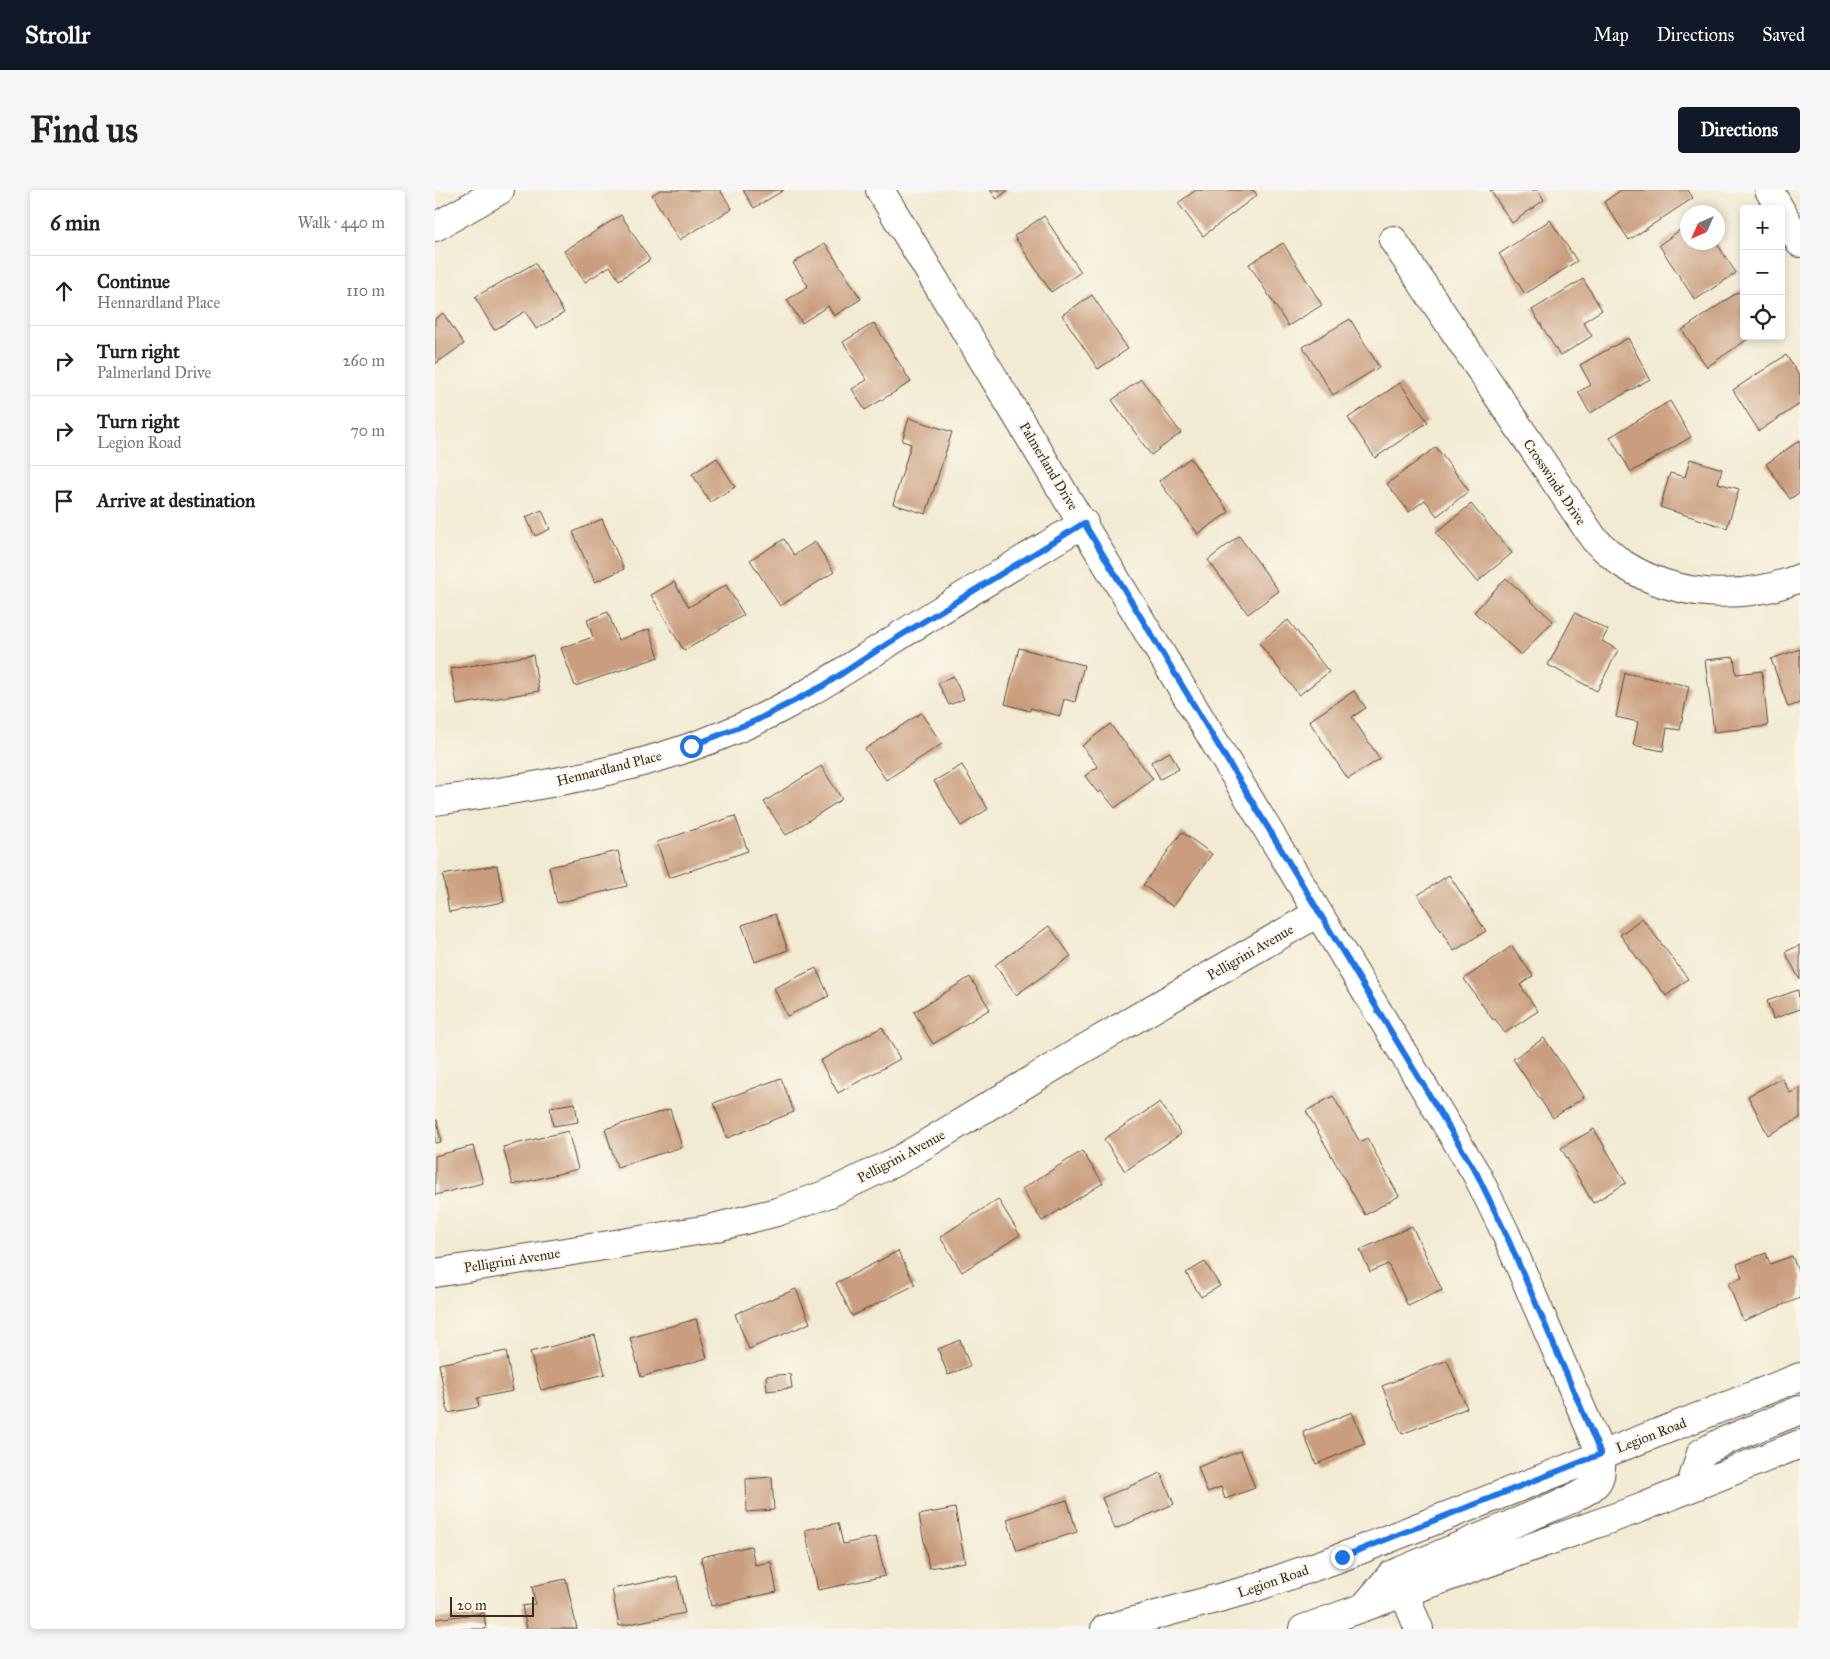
<!DOCTYPE html>
<html lang="en">
<head>
<meta charset="utf-8">
<style>
	body { margin:0; font-family:"IM FELL Great Primer",serif; background:#f6f6f6; color:#222 }
	.controls { position:absolute; right:15px; top:15px; display:grid; overflow:hidden; border-radius:5px; box-shadow:0 2px 8px #0003 }
	.controls button { width:45px; height:45px; display:grid; place-items:center; padding:0; border:0; border-bottom:1px solid #e0e0e0; background:#fff; color:#222; font:25px sans-serif }
	.compass { position:absolute; left:1245px; top:15px; width:45px; height:45px; border-radius:50%; background:#fff; box-shadow:0 2px 8px #0003; rotate:225deg }
	.scale { position:absolute; left:15px; bottom:12px; width:84px; box-sizing:border-box; padding-left:5px; border:2px solid #3b2a1e; border-top:0; font-size:14px; line-height:18px; white-space:nowrap; color:#3b2a1e; -webkit-text-stroke:4px #fbf7ec; paint-order:stroke }
	.stop { position:absolute; width:15px; height:15px; margin:-11px; border:4px solid #1a73e8; border-radius:50%; background:#fff }
	.stop.end { background:#1a73e8; border-color:#fff; box-shadow:0 1px 5px #0008 }
	.list { margin:0; padding:0; list-style:none }
	h2 { display:flex; justify-content:space-between; align-items:center; height:65px; margin:0; padding:0 20px; font-size:21px }
	h2 small { font-size:16px; font-weight:400; color:#767676 }
	.list li { display:grid; grid-template-columns:32px 1fr auto; gap:15px; align-items:center; box-sizing:border-box; height:70px; padding:0 20px; border-top:1px solid #e0e0e0 }
	.list b { display:block; font-size:19px; white-space:nowrap }
	.list p { margin:0; font-size:16px; white-space:nowrap; color:#767676 }
	.list em { font-size:16px; font-style:normal; color:#767676 }
	.icon { flex:none; width:28px; height:28px; fill:none; stroke:currentColor; stroke-width:2; stroke-linecap:round; stroke-linejoin:round }
	.map { position:relative; flex:none; width:1365px; height:1439px; overflow:hidden; border-radius:5px }
	header { display:flex; align-items:center; gap:30px; box-sizing:border-box; height:70px; padding:0 25px; background:#111827; color:#fff }
	header strong { font-size:24px }
	nav { display:flex; gap:28px; margin-inline-start:auto; font-size:18px }
	.intro { display:flex; align-items:center; justify-content:space-between; box-sizing:border-box; height:120px; padding:0 30px }
	h1 { margin:0; font-size:35px }
	.button { padding:12px 22px; border-radius:5px; background:#111827; color:#fff; font-size:18px; font-weight:700 }
	main { display:flex; gap:30px; padding:0 30px }
	aside { flex:1; background:#fff; border-radius:5px; box-shadow:0 2px 8px #0003 }
	.map>svg:first-child { display:block }
	.building { fill:#c99d7d }
	.lines { fill:none; stroke-linecap:round; stroke-linejoin:round }
	.minor-casing { stroke:#564739; stroke-width:30 }
	.major-casing { stroke:#564739; stroke-width:30 }
	.minor { stroke:#fff; stroke-width:28 }
	.major { stroke:#fff; stroke-width:28 }
	.route { stroke:#1a73e8; stroke-width:6 }
	.labels { text-anchor:middle; stroke-width:4; stroke-linejoin:round; paint-order:stroke }
	.street-label { font-size:14px; fill:#3b2a1e; stroke:#fbf7ec }
</style>
</head>
<body>
<header>
<strong>Strollr</strong>
<nav><a>Map</a><a>Directions</a><a>Saved</a></nav>
</header>
<div class="intro"><h1>Find us</h1><a class="button">Directions</a></div>
<main>
<aside>
<h2>6 min<small>Walk · 440 m</small></h2>
<ul class="list">
<li><svg class="icon" aria-label="ahead" viewBox="0 0 24 24"><path d="M12 20V5M6 11l6-6 6 6"/></svg><div><b>Continue</b><p>Hennardland Place</p></div><em>110 m</em></li>
<li><svg class="icon" aria-label="right" viewBox="0 0 24 24"><path d="M7 20v-9h11M14 6l5 5-5 5"/></svg><div><b>Turn right</b><p>Palmerland Drive</p></div><em>260 m</em></li>
<li><svg class="icon" aria-label="right" viewBox="0 0 24 24"><path d="M7 20v-9h11M14 6l5 5-5 5"/></svg><div><b>Turn right</b><p>Legion Road</p></div><em>70 m</em></li>
<li><svg class="icon" aria-label="arrive" viewBox="0 0 24 24"><path d="M6 21V4h12l-3 4 3 4H6"/></svg><div><b>Arrive at destination</b></div></li>
</ul>
</aside>
<div class="map">
<svg width="1365" height="1439" viewBox="0 0 1365 1439">
	<rect width="100%" height="100%" fill="#fbf7ec"/>
	<filter id="ink" filterUnits="userSpaceOnUse"><feTurbulence type="fractalNoise" baseFrequency=".02" numOctaves="2"/><feDisplacementMap in="SourceGraphic" scale="10" xChannelSelector="R" yChannelSelector="G"/><feConvolveMatrix kernelMatrix="1 2 1 2 8 2 1 2 1" color-interpolation-filters="sRGB"/></filter>
	<filter id="wash" filterUnits="userSpaceOnUse"><feTurbulence type="fractalNoise" baseFrequency=".0096" numOctaves="4" result="noise"/><feDisplacementMap in="SourceGraphic" scale="20" xChannelSelector="R" yChannelSelector="G"/><feGaussianBlur stdDeviation="1.12" result="paint"/><feColorMatrix in="noise" values="0 0 0 0 0 0 0 0 0 0 0 0 0 0 0 0 0 1.4 0 .05"/><feComposite in="paint" operator="in"/></filter>
	<g filter="url(#wash)">
		<rect width="100%" height="100%" fill="#f2ead2"/>
		<g id="blocks">
			<!-- building -->
			<path class="building" d="M225 0H285L297 19 244 50 217 5Z
				M308 0H349L319 18Z
				M555 0H573L562 9Z
				M761 0H818L822 5 768 46 743 13Z
				M1055 0H1103L1109 10 1077 33Z
				M1186 0H1253L1258 8 1194 50 1169 12Z
				M186 25 215 70 184 90 175 76 150 92 129 61Z
				M609 26 646 82 616 102 579 46Z
				M1115 30 1142 71 1090 104 1064 64Z
				M1252 35V52H1281L1301 83 1260 110 1224 55Z
				M390 53 426 109 399 126 393 116 367 133 352 110 373 96 358 73Z
				M848 53 887 115 853 136 814 74Z
				M100 73 129 123 101 139 91 121 59 140 40 107Z
				M1148 89 1167 120 1148 132 1157 146 1125 166 1097 120Z
				M1309 98V146H1317L1272 177 1247 140Z
				M657 105 693 159 663 179 627 125Z
				M8 123 29 154 0 174V129Z
				M915 129 944 177 898 205 868 157Z
				M439 133 476 192 430 220 417 199 432 190 408 152Z
				M1193 148 1215 189 1155 223 1143 202 1156 195 1145 175Z
				M1351 165 1365 187V214L1324 241 1298 200Z
				M706 189 746 243 716 265 677 210Z
				M965 193 993 232 940 268 913 228Z
				M1235 211 1256 247 1196 282 1175 247Z
				M474 228 517 242 491 324 458 314 476 254 467 251Z
				M1365 250V302L1355 309 1331 274Z
				M1001 257 1034 301 1002 326 990 310 974 322 952 294Z
				M282 268 300 297 275 312 257 284Z
				M755 268 794 322 763 344 724 291Z
				M1255 269 1287 279 1283 293 1304 299 1292 338 1225 317 1235 283 1250 287Z
				M1036 314 1077 363 1042 392 1001 343Z
				M107 320 115 339 100 346 91 327Z
				M167 329 189 379 160 392 138 342Z
				M804 346 844 401 813 424 773 370Z
				M349 349 359 365 380 352 399 382 345 416 315 370Z
				M1071 388 1118 431 1086 465 1039 422Z
				M239 392 254 417 291 395 309 425 249 461 216 405Z
				M173 422 183 450 214 439 224 467 140 496 126 458 158 447 152 430Z
				M1140 423 1173 440 1167 451 1183 460 1162 501 1113 475Z
				M853 430 894 482 864 505 824 453Z
				M584 458 649 475 640 512 629 509 625 526 595 518V521L570 514Z
				M1365 459V513L1353 517 1336 469Z
				M98 465 104 501 22 515 16 479Z
				M1299 467 1301 484 1327 481 1333 536 1279 542 1270 470Z
				M1190 483 1254 496 1245 540 1232 538 1228 561 1198 555 1203 532 1181 527Z
				M518 486 529 509 514 515 503 493Z
				M919 501 931 518 917 527 945 569 913 589 874 531Z
				M486 523 507 554 451 590 430 559Z
				M675 534 718 589 680 618 666 601 663 603 650 586 663 577 647 556Z
				M735 562 744 579 725 589 716 572Z
				M527 575 553 619 526 636 499 591Z
				M386 576 407 609 351 645 329 612Z
				M300 626 313 661 234 688 222 652Z
				M747 642 777 664 738 717 708 695Z
				M183 661 192 696 122 713 114 677Z
				M62 675 69 712 14 722 8 685Z
				M1014 685 1051 741 1019 761 983 705Z
				M340 724 353 760 320 772 307 735Z
				M1207 728 1253 789 1231 806 1185 745Z
				M614 736 636 766 581 805 560 775Z
				M1365 755V790L1350 762Z
				M1077 756 1098 786 1085 795 1103 821 1070 843 1060 829 1058 830 1029 789Z
				M381 778 394 806 352 826 339 798Z
				M535 787 555 819 498 854 479 822Z
				M1363 800 1365 819 1338 829 1332 811Z
				M447 837 465 869 403 903 385 871Z
				M1109 848 1149 907 1118 928 1078 869Z
				M346 888 359 922 292 948 279 913Z
				M1347 888 1355 903 1365 898V928L1333 945 1313 906Z
				M898 906 925 952 932 948 964 1006 930 1025 871 921Z
				M725 912 746 944 690 981 669 949Z
				M140 913 143 932 118 936 115 917Z
				M235 919 247 957 182 977 170 939Z
				M0 930H2L6 952 0 953Z
				M1159 939 1191 993 1158 1013 1126 958Z
				M133 941 143 979 78 995 68 957Z
				M38 956 48 993 0 1005V966Z
				M647 961 668 993 607 1031 587 999Z
				M563 1009 585 1045 527 1082 505 1047Z
				M977 1036 1007 1100 973 1116 953 1074 935 1082 925 1060Z
				M463 1061 480 1095 417 1126 401 1093Z
				M1331 1063 1335 1074 1357 1066 1365 1086V1108L1308 1131 1293 1093 1307 1088 1302 1074Z
				M770 1072 785 1096 766 1107 751 1083Z
				M361 1099 375 1133 314 1159 300 1124Z
				M261 1129 272 1168 206 1187 195 1148Z
				M160 1145 170 1184 106 1200 95 1162Z
				M525 1150 535 1176 513 1185 503 1159Z
				M71 1161 78 1201 42 1208 44 1217 13 1223 4 1174Z
				M1012 1170 1032 1218 967 1244 947 1196Z
				M355 1184 357 1198 332 1201 331 1186Z
				M917 1222 930 1254 881 1274 868 1242Z
				M806 1261 820 1298 790 1309 786 1297 772 1302 763 1277Z
				M726 1283 739 1314 680 1339 667 1308Z
				M337 1287 339 1320 312 1322 311 1289Z
				M632 1310 642 1342 582 1361 572 1329Z
				M520 1318 530 1372 494 1378 484 1325Z
				M403 1333 408 1354 441 1347 450 1386 383 1400 370 1340Z
				M316 1356 320 1375 336 1372 342 1402 276 1416 266 1367Z
				M242 1386 250 1423 184 1436 177 1399Z
				M131 1389 142 1439H92L87 1416 100 1414 97 1396Z
				M49 1423 51 1439H0V1429Z"/>
		</g>
	</g>
	<g filter="url(#ink)">
		<use href="#blocks" fill-opacity="0" stroke="#564739" stroke-width="1"/>
		<g class="lines">
			<!-- minor casing -->
			<g class="minor-casing">
				<path id="minor" d="M445 0 1042 985 1070 1042 1166 1264
					M1334 0 1345 19
					M1346 21 1365 53
					M0 37 65 0
					M958 50 1159 349C1168 357 1178 367 1188 374 1241 408 1307 411 1365 388
					M0 611C107 597 224 577 322 530 369 508 408 481 452 454 517 412 583 373 649 333
					M0 1083 274 1039 342 1022 395 1003 464 970 650 858 883 723
					M969 1403 984 1439"/>
			</g>
			<!-- major casing -->
			<g class="major-casing">
				<path id="major" d="M1255 1298 1266 1263 1287 1252 1365 1220
					M930 1416 956 1385 1139 1308C1164 1294 1167 1294 1166 1264
					M670 1439 813 1400 907 1367 1365 1187
					M868 1439 1203 1319 1365 1254"/>
			</g>
			<!-- minor -->
			<use href="#minor" class="minor"/>
			<!-- major -->
			<use href="#major" class="major"/>
		</g>
	</g>
	<g class="lines" filter="url(#ink)">
		<!-- route -->
		<path class="route" d="M256 556 320 531 388 496 452 454 649 333 1042 984 1070 1042 1166 1264 907 1367"/>
	</g>
	<g class="labels">
		<!-- street labels -->
		<g class="street-label">
			<text transform="translate(614 276) rotate(59)" y="5">Palmerland Drive</text>
			<text transform="translate(1120 292) rotate(56)" y="5">Crosswinds Drive</text>
			<text transform="translate(174 578) rotate(-14)" y="5">Hennardland Place</text>
			<text transform="translate(815 762) rotate(-30)" y="5">Pelligrini Avenue</text>
			<text transform="translate(466 966) rotate(-28)" y="5">Pelligrini Avenue</text>
			<text transform="translate(77 1070) rotate(-9)" y="5">Pelligrini Avenue</text>
			<text transform="translate(1216 1245) rotate(-21)" y="5">Legion Road</text>
			<text transform="translate(838 1391) rotate(-19)" y="5">Legion Road</text>
		</g>
	</g>
</svg>
<div class="controls">
<button>+</button>
<button>−</button>
<button><svg class="icon" aria-label="locate" viewBox="0 0 24 24"><circle cx="12" cy="12" r="6"/><path d="M12 2v4M12 18v4M2 12h4M18 12h4"/></svg></button>
</div>
<svg class="compass" viewBox="-18 -18 36 36"><path d="M0-13l5 13h-10z" fill="#e53935"/><path d="M0 13l5-13h-10z" fill="#767676"/></svg>
<div class="scale">20 m</div>
<div class="stop" style="left:256px;top:556px"></div>
<div class="stop end" style="left:907px;top:1367px"></div>
</div>
</main>
</body>
</html>
